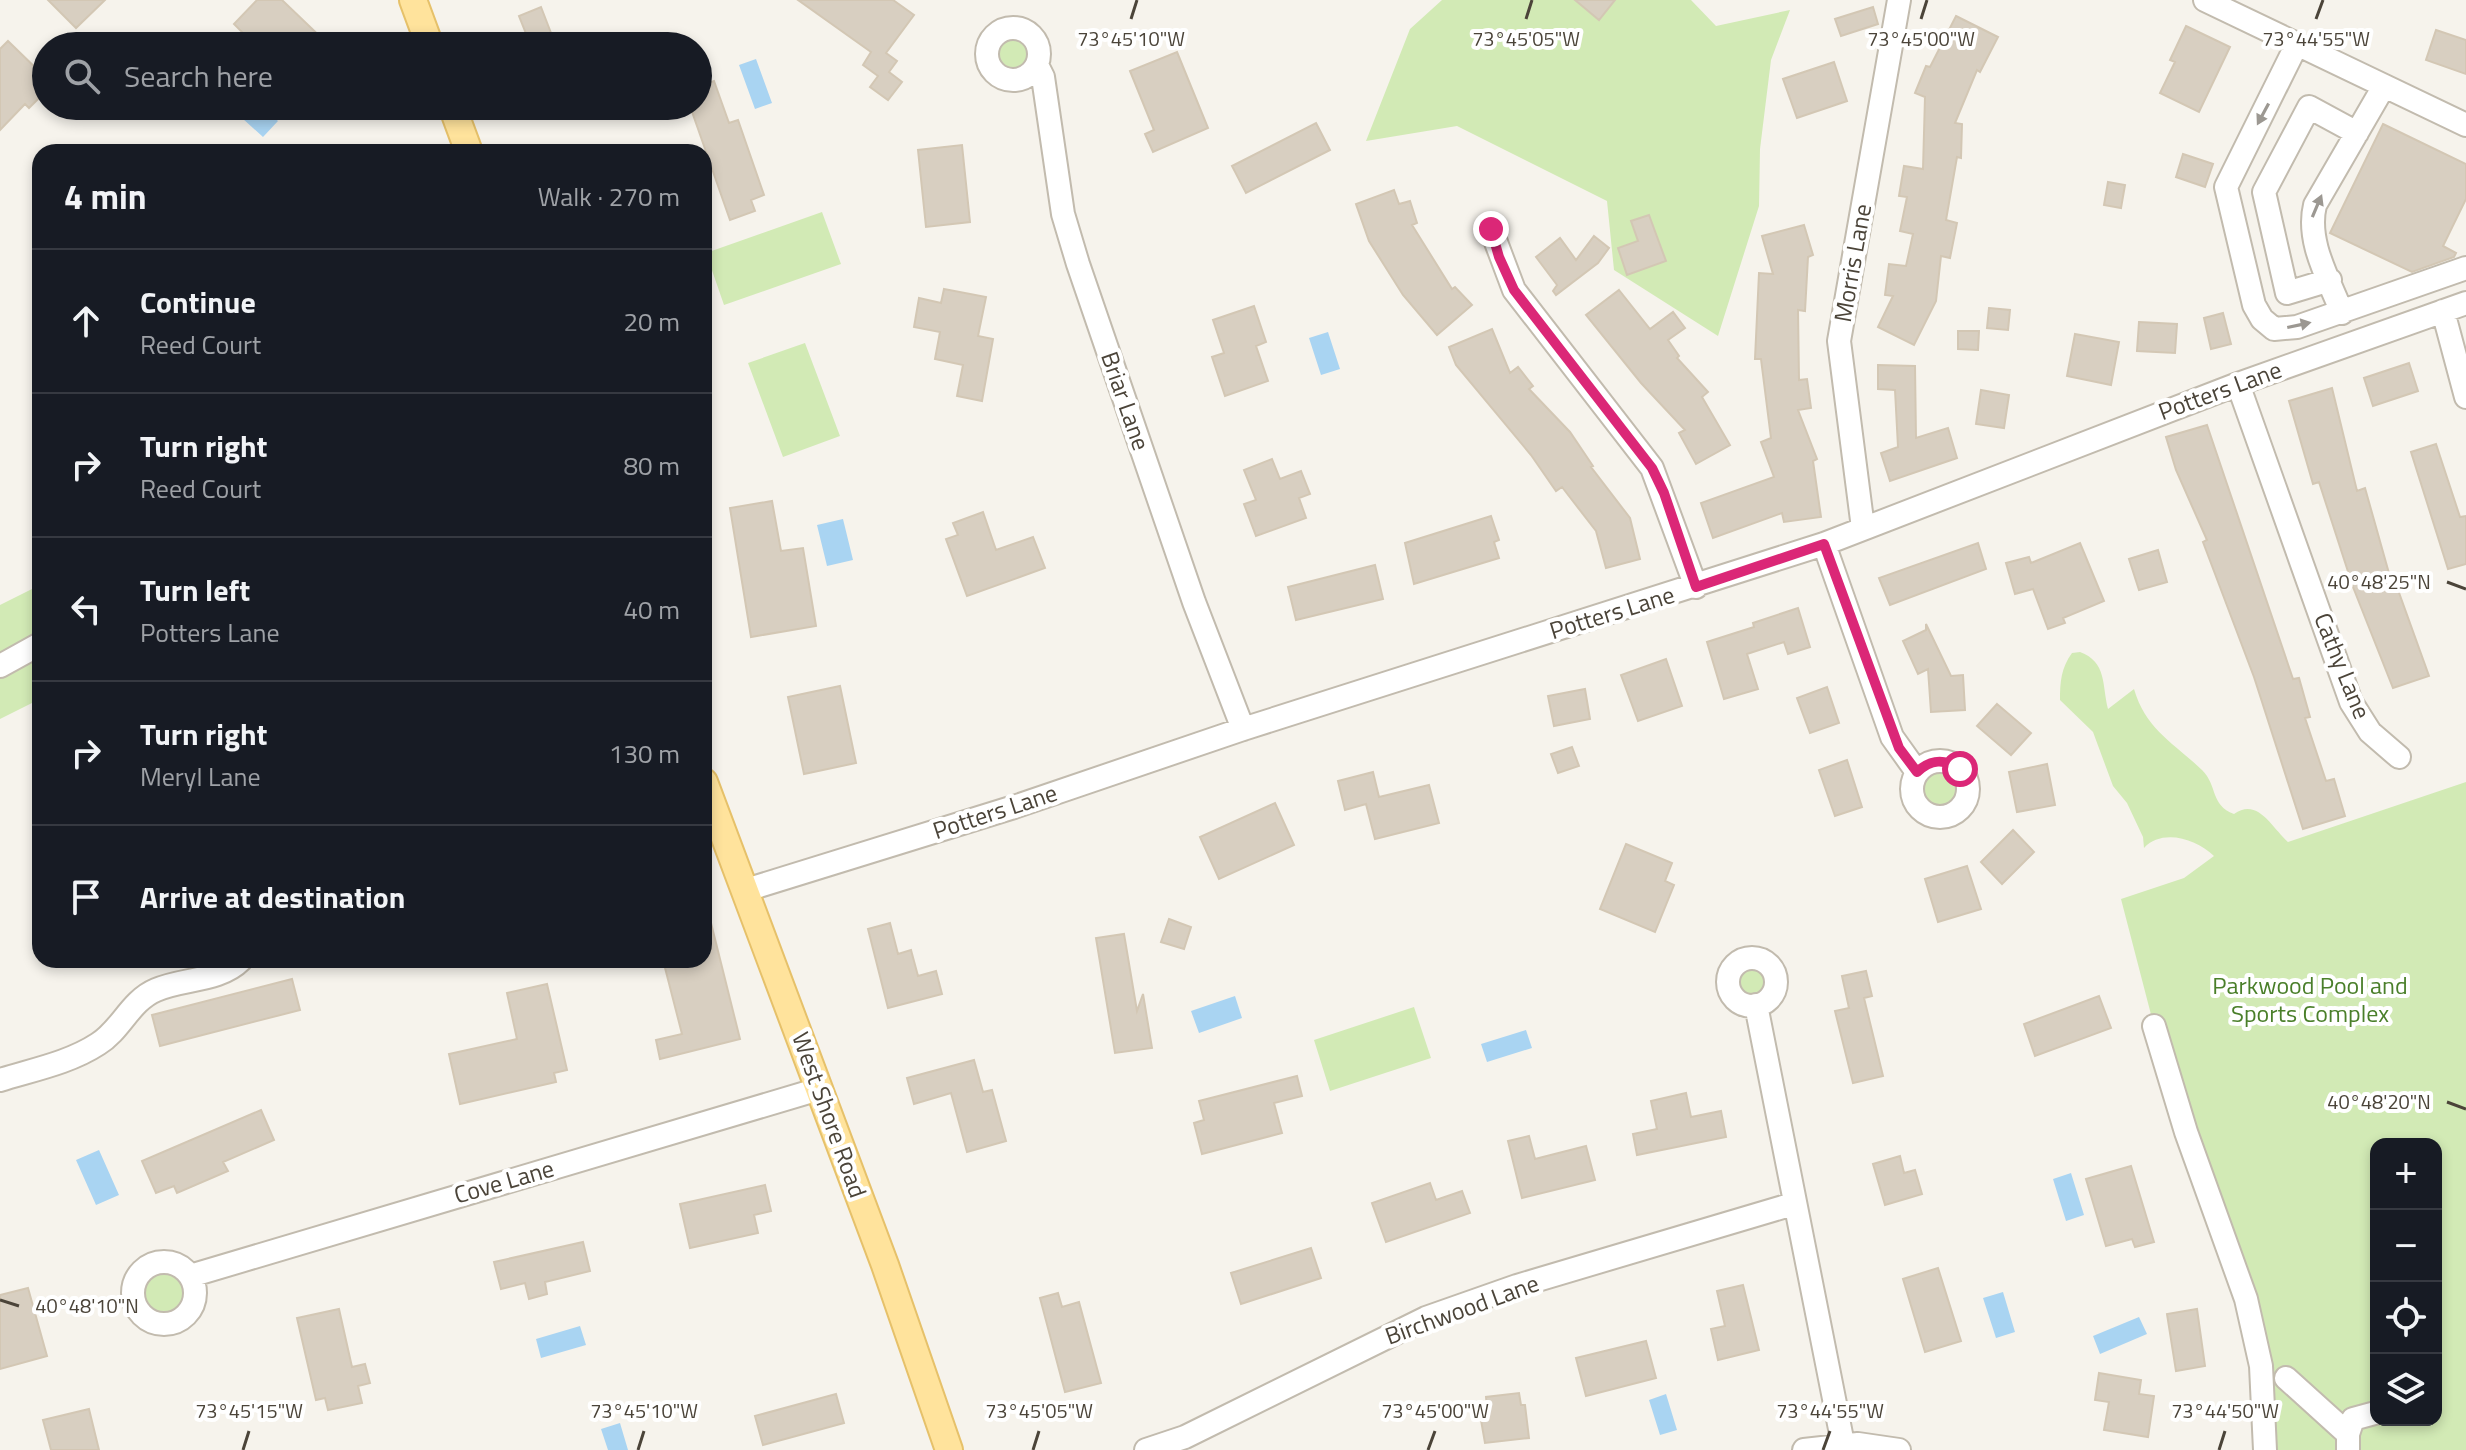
<!DOCTYPE html>
<html lang="en">
<head>
<meta charset="utf-8">
<style>
	body { margin:0; font-family:"Titillium Web",sans-serif; background:#20242c; color:#f1f3f6 }
	.controls { position:absolute; right:24px; bottom:24px; display:grid; overflow:hidden; border-radius:16px; box-shadow:0 4px 12px #0003 }
	.controls button { width:72px; height:72px; display:grid; place-items:center; padding:0; border:0; border-bottom:2px solid #363941; background:#171b24; color:#f1f3f6; font:40px sans-serif }
	.stop { position:absolute; width:24px; height:24px; margin:-18px; border:6px solid #db2777; border-radius:50%; background:#fff }
	.stop.end { background:#db2777; border-color:#fff; box-shadow:0 2px 8px #0008 }
	.list { margin:0; padding:0; list-style:none }
	h2 { display:flex; justify-content:space-between; align-items:center; height:104px; margin:0; padding:0 32px; font-size:34px }
	h2 small { font-size:26px; font-weight:400; color:#9ea1a6 }
	.list li { display:grid; grid-template-columns:52px 1fr auto; gap:24px; align-items:center; box-sizing:border-box; height:144px; padding:0 32px; border-top:2px solid #363941 }
	.list b { display:block; font-size:30px; white-space:nowrap }
	.list p { margin:0; font-size:26px; white-space:nowrap; color:#9ea1a6 }
	.list em { font-size:26px; font-style:normal; color:#9ea1a6 }
	.icon { flex:none; width:44px; height:44px; fill:none; stroke:currentColor; stroke-width:2; stroke-linecap:round; stroke-linejoin:round }
	.map { position:relative; flex:none; width:2466px; height:1450px; overflow:hidden }
	.search { position:absolute; background:#171b24; box-shadow:0 4px 12px #0003; left:32px; top:32px; width:680px; height:88px; display:flex; align-items:center; gap:20px; box-sizing:border-box; padding:0 28px; border-radius:44px; color:#9ea1a6; font-size:30px }
	.panel { position:absolute; background:#171b24; box-shadow:0 4px 12px #0003; left:32px; top:144px; width:680px; height:824px; border-radius:24px }
	.map>svg:first-child { display:block }
	.green { fill:#d2eab5; fill-rule:evenodd }
	.water { fill:#a9d4f2 }
	.building { fill:#d8cfc1; stroke:#d3c7b4; stroke-width:2 }
	.lines { fill:none; stroke-linecap:round; stroke-linejoin:round }
	.minor-casing { stroke:#c2bbae; stroke-width:26 }
	.major-casing { stroke:#e6c16a; stroke-width:30 }
	.minor { stroke:#fff; stroke-width:22 }
	.major { stroke:#ffe39c; stroke-width:26 }
	.oneway { fill:#9c9892 }
	.route { stroke:#db2777; stroke-width:10 }
	.ticks { fill:none; stroke:#4b4439; stroke-width:3 }
	.labels { text-anchor:middle; stroke-width:8; stroke-linejoin:round; paint-order:stroke }
	.street-label { font-size:24px; fill:#4b4439; stroke:#fff }
	.park-label { font-size:24px; fill:#4a7f2a; stroke:#fff }
	.ticks-label { font-size:20px; text-anchor:middle; fill:#4b4439; stroke:#fff; stroke-width:8; stroke-linejoin:round; paint-order:stroke }
</style>
</head>
<body>
<div class="map">
<svg width="2466" height="1450" viewBox="0 0 2466 1450">
	<rect width="100%" height="100%" fill="#f6f3ec"/>
	<!-- green -->
	<path class="green" d="M1442 0H1691L1716 26 1790 10 1771 60 1760 149 1759 206 1718 336 1614 270 1607 201 1457 126 1366 141 1410 29Z
		M994 54a20 20 0 1 1 40 0a20 20 0 1 1-40 0Z
		M822 212 841 264 724 305 706 253Z
		M805 343 840 436 783 457 748 363Z
		M40 585V699L0 719V605Z
		M2080 652C2107 662 2102 685 2108 709L2134 689C2146 730 2174 743 2202 770 2218 786 2210 805 2234 814 2258 797 2272 828 2288 842L2466 782V1450H2265L2261 1366 2154 1026 2121 899 2184 878 2214 856C2197 839 2162 828 2144 848L2143 837 2127 803 2113 786 2093 732 2060 700C2060 682 2061 668 2072 653ZM2376 1144H2436V1420H2376Z
		M1920 790a20 20 0 1 1 40 0a20 20 0 1 1-40 0Z
		M1731 982a20 20 0 1 1 40 0a20 20 0 1 1-40 0Z
		M1414 1007 1431 1058 1330 1091 1314 1040Z
		M144 1292a20 20 0 1 1 40 0a20 20 0 1 1-40 0Z"/>
	<!-- water -->
	<path class="water" d="M756 59 772 103 755 109 739 65Z
		M233 106H262L278 121 263 137 231 108Z
		M1328 332 1340 369 1321 375 1309 338Z
		M843 519 853 560 827 566 817 525Z
		M1235 996 1242 1018 1199 1033 1191 1011Z
		M1526 1030 1532 1048 1487 1062 1481 1044Z
		M99 1150 119 1195 96 1205 76 1160Z
		M2071 1173 2084 1215 2066 1221 2053 1179Z
		M2003 1292 2015 1332 1996 1338 1983 1298Z
		M2139 1317 2147 1334 2100 1354 2093 1336Z
		M580 1326 586 1345 541 1358 536 1339Z
		M1666 1394 1677 1430 1660 1435 1649 1400Z
		M620 1423 628 1450H608L601 1429Z"/>
	<!-- building -->
	<path class="building" d="M48 0H105L76 28Z
		M257 0H282L330 46H232L244 34 234 24Z
		M798 0H893L914 15 886 53 897 61 889 72 902 82 888 100 870 87 878 76 863 65 871 52Z
		M1575 0H1615L1599 20Z
		M541 7 556 46H531L519 16Z
		M1873 7 1878 24 1841 36 1835 19Z
		M1956 16 1998 37 1980 72 1977 70 1955 123 1962 124 1961 158 1957 157 1946 220 1957 223 1950 258 1941 256 1936 301 1914 345 1878 327 1893 296 1885 295 1889 264 1906 266 1913 234 1900 231 1907 197 1899 196 1904 166 1923 169 1925 97 1915 93 1926 66 1930 67Z
		M2186 26 2230 47 2199 112 2160 93 2175 62 2170 60Z
		M2436 30 2466 40V74L2426 60Z
		M8 41 46 78V91L29 108 25 104 0 130V49Z
		M1177 52 1208 128 1153 152 1145 134 1154 130 1130 71Z
		M1834 62 1847 101 1797 118 1783 79Z
		M714 81 729 123 738 120 764 195 751 200 755 211 730 220 690 106H698V87Z
		M1316 123 1330 150 1246 193 1232 166Z
		M2383 124 2466 164V199L2443 246 2456 253 2454 257 2412 272 2330 233Z
		M962 145 970 222 926 227 918 150Z
		M2183 154 2213 164 2205 187 2176 177Z
		M2108 182 2125 185 2121 208 2104 205Z
		M1394 190 1399 204 1410 201 1417 223 1412 225 1452 289 1455 287 1472 305 1437 335 1403 295 1369 241 1356 204Z
		M1649 215 1666 261 1627 275 1618 248 1638 241 1631 221Z
		M1804 225 1813 255 1808 257 1805 311 1798 310 1799 380 1807 379 1811 408 1798 410 1817 459 1813 461 1821 517 1784 522 1782 513 1713 538 1701 503 1774 477 1761 442 1771 438 1761 359H1755L1759 273 1773 274 1762 236Z
		M1594 236 1609 248 1598 263 1556 295 1553 291 1557 285 1536 257 1560 238 1576 260Z
		M944 289 986 297 978 336 993 339 982 401 957 396 963 365 935 359 940 332 914 327 919 298 941 303Z
		M1619 290 1650 329 1673 312 1685 328 1668 340 1679 356 1677 358 1708 392 1702 397 1730 445 1696 464 1679 433 1685 430 1641 383 1586 315Z
		M1254 306 1266 342 1256 346 1268 381 1225 396 1212 357 1224 353 1213 320Z
		M1989 308 2010 310 2008 330 1987 328Z
		M2223 313 2231 344 2211 349 2204 318Z
		M2139 322 2177 324 2175 353 2137 351Z
		M1492 329 1510 373 1518 367 1533 386 1529 389 1570 432 1593 466 1591 467 1630 518 1640 559 1606 568 1596 531 1562 487 1556 491 1531 455 1456 365 1449 347Z
		M1958 331H1979L1978 350 1958 349Z
		M2075 334 2119 342 2111 385 2067 376Z
		M2409 363 2418 391 2373 406 2364 378Z
		M1878 365 1915 366 1916 438 1948 428 1957 458 1890 481 1881 453 1898 447 1895 390 1878 389Z
		M2332 388 2357 491 2365 488 2394 591 2398 590 2429 676 2393 688 2353 587 2319 482 2313 484 2289 401Z
		M1981 390 2009 395 2004 428 1976 424Z
		M2207 425 2293 679 2299 678 2310 717 2305 718 2326 781 2334 779 2345 816 2303 829 2254 677 2203 542 2207 540 2176 470 2166 437Z
		M2436 444 2460 517 2466 516V564L2448 569 2411 452Z
		M1272 459 1280 479 1301 471 1310 494 1299 498 1306 518 1256 536 1244 504 1256 500 1244 470Z
		M772 501 781 551 803 548 816 626 751 637 730 508Z
		M983 512 996 550 1033 537 1045 568 967 596 946 539 958 535 953 523Z
		M1491 516 1499 540 1494 542 1499 558 1414 584 1405 543Z
		M1978 543 1986 569 1890 605 1879 578Z
		M2080 543 2104 601 2063 618 2065 623 2048 629 2033 589 2015 594 2006 563 2029 557 2031 563Z
		M2158 550 2167 582 2139 590 2129 559Z
		M1375 565 1383 599 1296 620 1288 587Z
		M1798 608 1810 647 1788 654 1784 642 1747 654 1758 689 1724 699 1707 642 1754 627 1753 623Z
		M1926 624 1951 676 1963 675 1965 710 1931 712 1928 669 1918 674 1903 641 1926 630Z
		M1666 659 1682 706 1638 721 1621 675Z
		M840 686 856 763 804 774 788 697Z
		M1827 687 1839 723 1810 733 1797 698Z
		M1585 689 1590 719 1554 726 1548 696Z
		M1997 704 2031 733 2011 755 1977 726Z
		M1572 747 1579 766 1558 773 1551 754Z
		M1847 760 1862 807 1835 816 1819 770Z
		M2047 764 2055 805 2017 812 2009 772Z
		M1373 772 1379 797 1429 785 1439 823 1375 839 1366 804 1345 810 1338 781Z
		M1275 803 1294 845 1219 879 1200 837Z
		M2013 830 2034 852 2002 884 1981 862Z
		M1626 844 1672 863 1665 881 1674 885 1655 932 1600 909Z
		M1967 866 1981 909 1938 922 1925 879Z
		M710 919 740 1039 660 1059 656 1040 682 1034 663 960H704V920Z
		M1169 919 1191 927 1184 949 1161 942Z
		M890 923 898 954 911 950 918 976 936 971 942 994 888 1008 868 929Z
		M1124 934 1137 1011 1143 994 1152 1048 1115 1053 1096 938Z
		M1866 971 1872 996 1864 998 1883 1076 1853 1083 1835 1011 1849 1008 1842 976Z
		M292 979 300 1010 160 1046 152 1015Z
		M547 984 567 1070 554 1073 556 1082 460 1104 449 1054 517 1039 507 993Z
		M2099 996 2111 1028 2035 1056 2024 1024Z
		M974 1060 983 1092 992 1090 1006 1141 967 1152 951 1093 914 1104 907 1078Z
		M1297 1076 1302 1096 1274 1103 1282 1133 1202 1154 1194 1123 1204 1120 1199 1101Z
		M1686 1093 1691 1117 1721 1111 1726 1137 1637 1155 1633 1134 1657 1129 1651 1101Z
		M261 1110 274 1140 223 1162 228 1171 177 1193 174 1186 156 1193 142 1161Z
		M1529 1136 1535 1159 1586 1146 1595 1180 1522 1198 1508 1141Z
		M1900 1156 1904 1173 1915 1170 1922 1194 1885 1205 1873 1164Z
		M2131 1166 2154 1242 2135 1247 2132 1239 2106 1246 2086 1179Z
		M1430 1183 1436 1200 1462 1191 1470 1213 1386 1242 1372 1203Z
		M765 1185 771 1211 754 1215 758 1233 690 1248 680 1204Z
		M583 1242 590 1271 545 1282 547 1294 529 1299 525 1283 501 1289 494 1262Z
		M1311 1248 1321 1278 1241 1304 1231 1273Z
		M1938 1268 1961 1341 1925 1352 1903 1279Z
		M1743 1285 1759 1350 1718 1360 1711 1329 1725 1326 1717 1291Z
		M28 1288 47 1356 0 1369V1295Z
		M1058 1293 1062 1307 1079 1302 1101 1383 1065 1392 1040 1298Z
		M339 1309 352 1367 365 1364 370 1383 358 1386 362 1403 328 1410 325 1398 316 1400 297 1318Z
		M2197 1309 2205 1366 2176 1371 2167 1314Z
		M1646 1341 1656 1378 1586 1396 1576 1358Z
		M2099 1373 2141 1380 2139 1394 2154 1396 2148 1437 2104 1430 2109 1402 2095 1400Z
		M1519 1393 1521 1405H1525L1529 1438 1485 1443 1481 1420 1488 1419 1486 1397Z
		M836 1394 844 1423 763 1445 755 1416Z
		M89 1409 99 1450H51L43 1420Z"/>
	<g class="lines">
		<!-- minor casing -->
		<g class="minor-casing">
			<path id="minor" d="M2205 0 2466 125
				M987 54a26 26 0 1 1 52 0a26 26 0 1 1-52 0Z
				M2297 44 2226 187 2254 305 2262 319 2274 329 2297 327 2466 268
				M1037 65 1043 77 1063 214 1078 264 1194 602 1243 729
				M1491 229 1514 290 1652 468 1696 587
				M2330 280 2287 293 2264 192 2309 107 2357 133
				M2443 311 2466 397
				M2342 313C2329 279 2306 242 2315 205L2384 86
				M2238 384 2351 702 2370 732 2399 757
				M1863 528 1839 341 1899 0
				M1824 544 1892 737 1917 772
				M0 666 40 644
				M1912 789a28 28 0 1 1 56 0a28 28 0 1 1-56 0Z
				M746 890 1014 807 1243 729 1824 544 2238 384 2466 303
				M1728 982a24 24 0 1 1 48 0a24 24 0 1 1-48 0Z
				M1756 1005 1843 1444
				M2154 1026 2186 1132 2246 1299 2261 1366 2265 1450
				M0 1080C32 1070 69 1063 98 1044 121 1030 130 1001 156 990 183 978 219 982 241 960
				M133 1293a31 31 0 1 1 62 0a31 31 0 1 1-62 0Z
				M190 1276 819 1089
				M2286 1378 2348 1434
				M1146 1450 1185 1437 1426 1318 1517 1286 1793 1204
				M1804 1450 1858 1444 1899 1450
				M2348 1450V1434L2353 1419 2375 1413"/>
		</g>
		<!-- major casing -->
		<g class="major-casing">
			<path id="major" d="M413 0 430 46
				M452 106 469 152
				M704 782 885 1265 949 1450"/>
		</g>
		<!-- minor -->
		<use href="#minor" class="minor"/>
		<!-- major -->
		<use href="#major" class="major"/>
	</g>
	<!-- one-way arrows -->
	<defs><path id="oneway-solid" d="M-6-.8H1V-3.2L6.5 0L1 3.2V.8H-6Z" transform="scale(2)"/></defs>
	<g class="oneway">
		<use href="#oneway-solid" transform="translate(2263 114) rotate(118)"/>
		<use href="#oneway-solid" transform="translate(2317 206) rotate(-67)"/>
		<use href="#oneway-solid" transform="translate(2299 325) rotate(-12)"/>
	</g>
	<g class="lines">
		<!-- route -->
		<path class="route" d="M1491 229 1499 257 1514 290 1652 468 1664 493 1696 587 1824 544 1899 748 1917 772C1931 759 1944 758 1960 769"/>
	</g>
	<!-- ticks -->
	<path class="ticks" d="M1131 19 1137 0M1526 19 1532 0M1921 19 1927 0M2316 19 2323 0M2447 582 2466 589M2447 1102 2466 1109M0 1300 19 1306M243 1450 249 1431M638 1450 644 1431M1033 1450 1039 1431M1428 1450 1435 1431M1823 1450 1830 1431M2219 1450 2225 1431"/>
	<g class="labels">
		<!-- street labels -->
		<g class="street-label">
			<text transform="translate(1853 263) rotate(-80)" y="8">Morris Lane</text>
			<text transform="translate(2220 391) rotate(-20)" y="8">Potters Lane</text>
			<text transform="translate(1125 401) rotate(71)" y="8">Briar Lane</text>
			<text transform="translate(1612 613) rotate(-17)" y="8">Potters Lane</text>
			<text transform="translate(2342 666) rotate(68)" y="8">Cathy Lane</text>
			<text transform="translate(995 812) rotate(-18)" y="8">Potters Lane</text>
			<text transform="translate(829 1115) rotate(70)" y="8">West Shore Road</text>
			<text transform="translate(504 1182) rotate(-16)" y="8">Cove Lane</text>
			<text transform="translate(1462 1310) rotate(-20)" y="8">Birchwood Lane</text>
		</g>
		<!-- park labels -->
		<g class="park-label">
			<text x="2310" y="994">Parkwood Pool and<tspan x="2310" dy="28">Sports Complex</tspan></text>
		</g>
	</g>
	<g class="ticks-label">
		<text x="1131" y="46">73°45'10"W</text>
		<text x="1526" y="46">73°45'05"W</text>
		<text x="1921" y="46">73°45'00"W</text>
		<text x="2316" y="46">73°44'55"W</text>
		<text x="2379" y="589">40°48'25"N</text>
		<text x="2379" y="1109">40°48'20"N</text>
		<text x="87" y="1313">40°48'10"N</text>
		<text x="249" y="1418">73°45'15"W</text>
		<text x="644" y="1418">73°45'10"W</text>
		<text x="1039" y="1418">73°45'05"W</text>
		<text x="1435" y="1418">73°45'00"W</text>
		<text x="1830" y="1418">73°44'55"W</text>
		<text x="2225" y="1418">73°44'50"W</text>
	</g>
</svg>
<div class="controls">
<button>+</button>
<button>−</button>
<button><svg class="icon" aria-label="locate" viewBox="0 0 24 24"><circle cx="12" cy="12" r="6"/><path d="M12 2v4M12 18v4M2 12h4M18 12h4"/></svg></button>
<button><svg class="icon" aria-label="layers" viewBox="0 0 24 24"><path d="M12 4l9 5-9 5-9-5zM3 14l9 5 9-5"/></svg></button>
</div>
<div class="stop" style="left:1960px;top:769px"></div>
<div class="stop end" style="left:1491px;top:229px"></div>
<div class="search"><svg class="icon" aria-label="search" viewBox="0 0 24 24"><circle cx="10" cy="10" r="6"/><path d="M15 15l6 6"/></svg>Search here</div>
<section class="panel">
<h2>4 min<small>Walk · 270 m</small></h2>
<ul class="list">
<li><svg class="icon" aria-label="ahead" viewBox="0 0 24 24"><path d="M12 20V5M6 11l6-6 6 6"/></svg><div><b>Continue</b><p>Reed Court</p></div><em>20 m</em></li>
<li><svg class="icon" aria-label="right" viewBox="0 0 24 24"><path d="M7 20v-9h11M14 6l5 5-5 5"/></svg><div><b>Turn right</b><p>Reed Court</p></div><em>80 m</em></li>
<li><svg class="icon" aria-label="left" viewBox="0 0 24 24"><path d="M17 20v-9H6M10 6l-5 5 5 5"/></svg><div><b>Turn left</b><p>Potters Lane</p></div><em>40 m</em></li>
<li><svg class="icon" aria-label="right" viewBox="0 0 24 24"><path d="M7 20v-9h11M14 6l5 5-5 5"/></svg><div><b>Turn right</b><p>Meryl Lane</p></div><em>130 m</em></li>
<li><svg class="icon" aria-label="arrive" viewBox="0 0 24 24"><path d="M6 21V4h12l-3 4 3 4H6"/></svg><div><b>Arrive at destination</b></div></li>
</ul>
</section>
</div>
</body>
</html>
